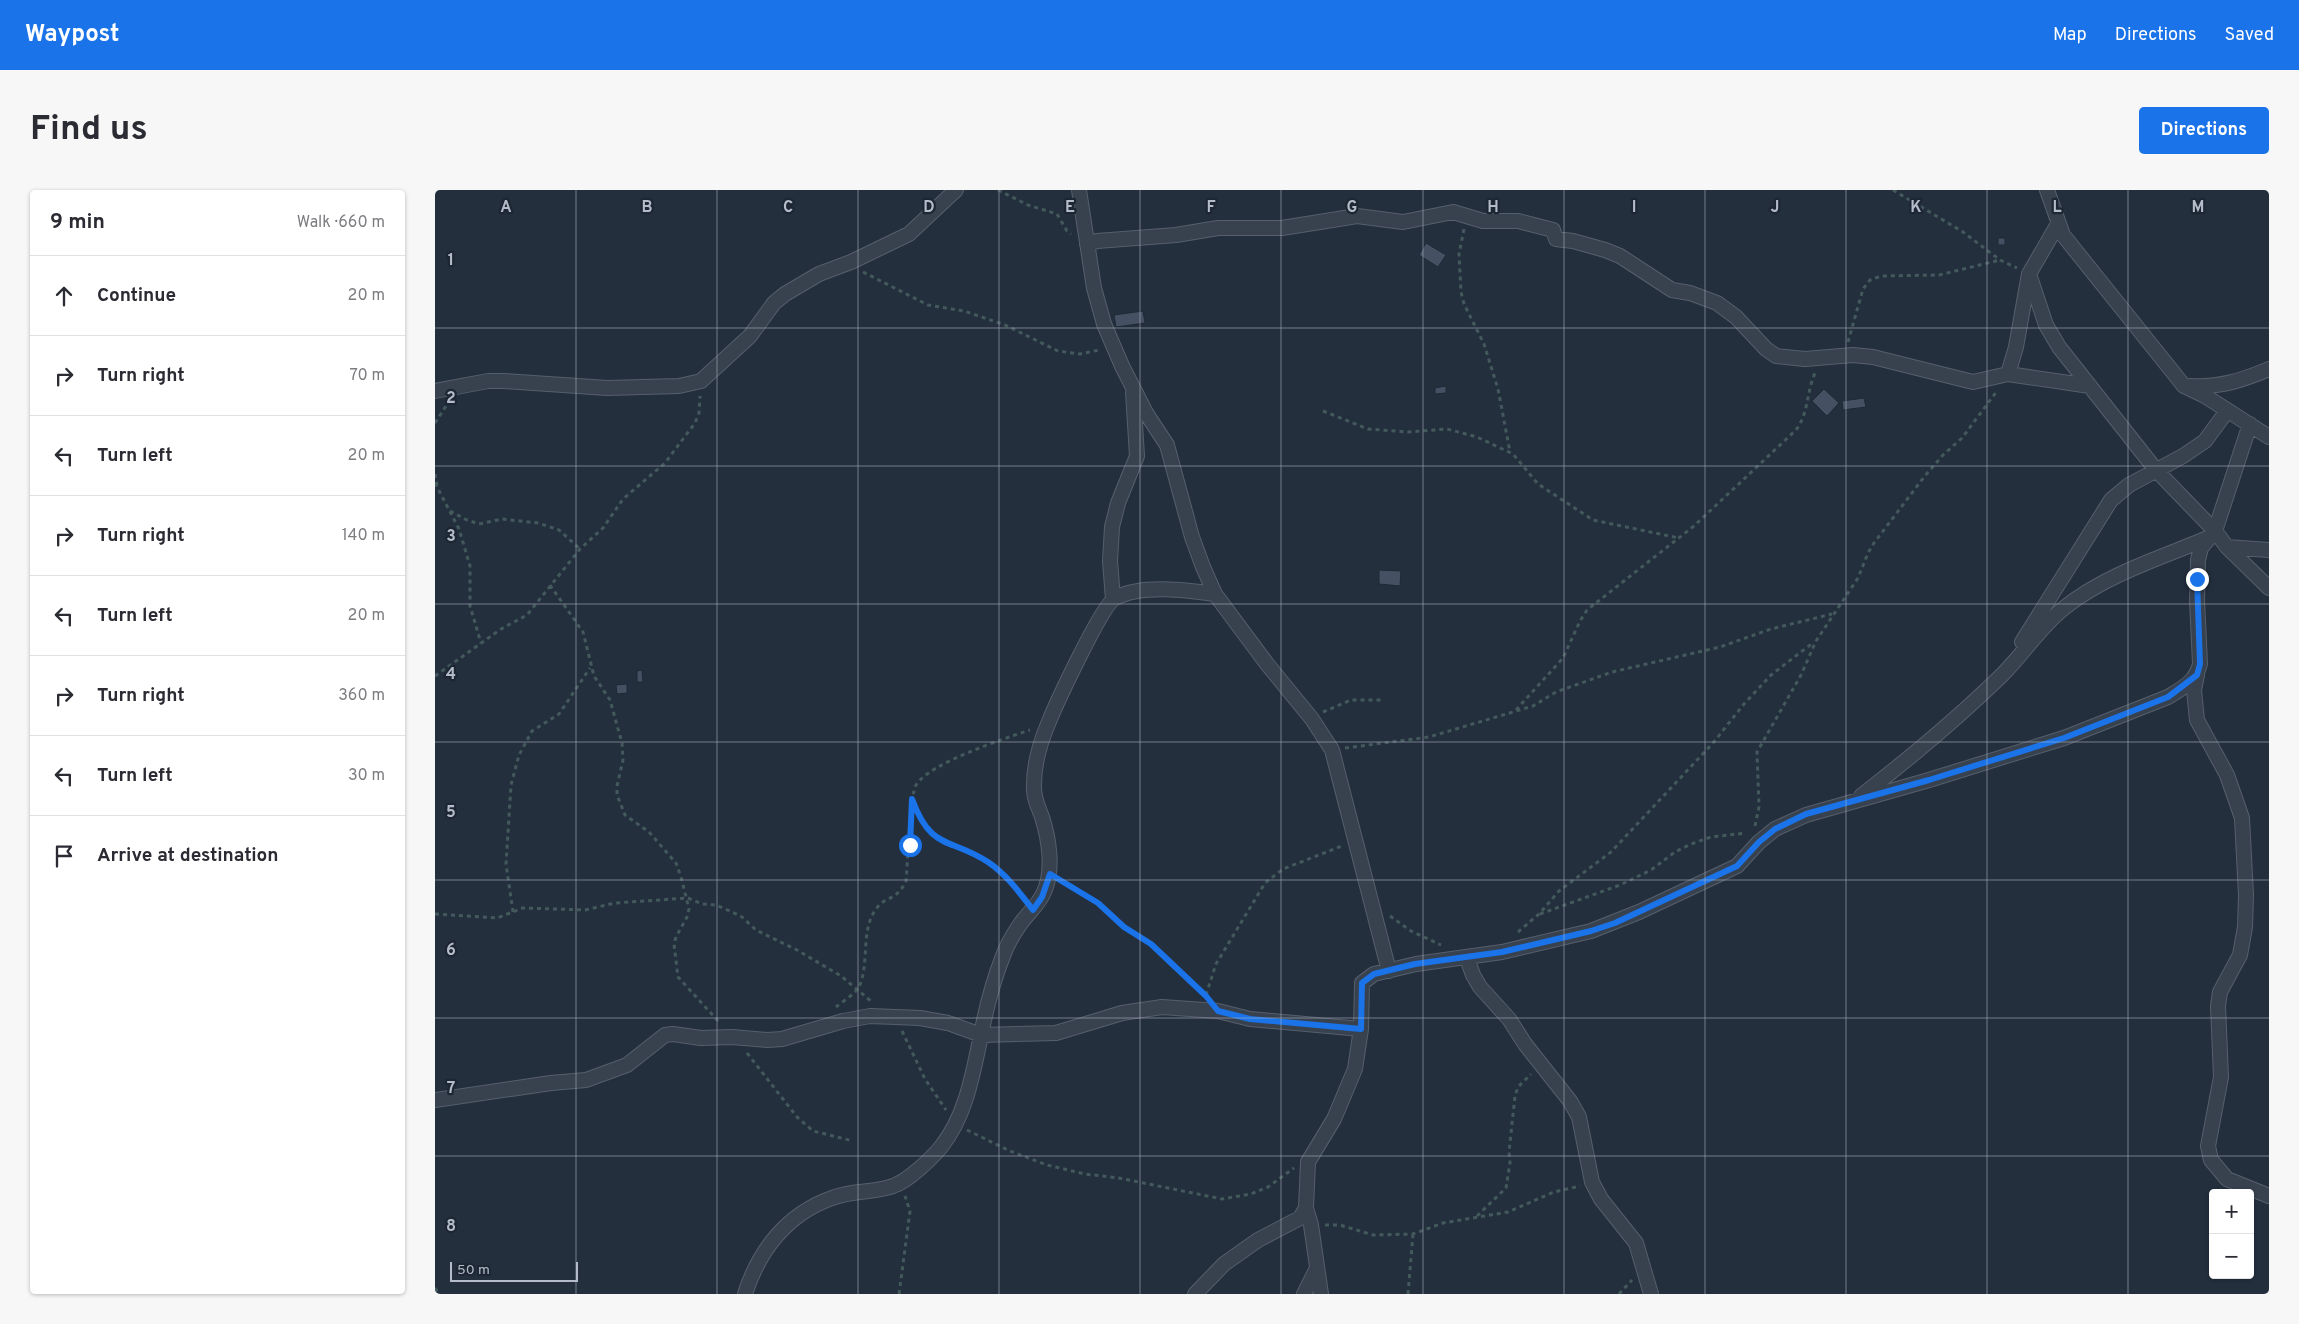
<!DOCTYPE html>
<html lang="en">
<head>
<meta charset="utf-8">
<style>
	body { margin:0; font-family:Overpass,sans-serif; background:#f7f7f7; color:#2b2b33 }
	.controls { position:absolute; right:15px; bottom:15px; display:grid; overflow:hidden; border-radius:5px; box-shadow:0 1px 4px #0004 }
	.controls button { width:45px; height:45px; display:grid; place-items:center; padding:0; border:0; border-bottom:1px solid #e1e1e2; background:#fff; color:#2b2b33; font:25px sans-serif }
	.scale { position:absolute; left:15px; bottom:12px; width:128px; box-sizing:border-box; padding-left:5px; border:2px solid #b4bcc9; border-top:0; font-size:14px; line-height:18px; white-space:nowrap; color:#b4bcc9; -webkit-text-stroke:4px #1d2633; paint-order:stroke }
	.stop { position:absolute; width:15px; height:15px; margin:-11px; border:4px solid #1a73e8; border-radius:50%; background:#fff }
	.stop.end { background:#1a73e8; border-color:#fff; box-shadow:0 1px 5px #0008 }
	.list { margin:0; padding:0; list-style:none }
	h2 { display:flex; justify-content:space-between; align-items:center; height:65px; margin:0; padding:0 20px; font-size:21px }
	h2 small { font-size:16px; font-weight:400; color:#7c7c81 }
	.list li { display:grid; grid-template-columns:32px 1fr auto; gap:15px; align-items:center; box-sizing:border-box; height:80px; padding:0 20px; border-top:1px solid #e1e1e2 }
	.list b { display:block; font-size:19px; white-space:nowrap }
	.list em { font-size:16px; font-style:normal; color:#7c7c81 }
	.icon { flex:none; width:28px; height:28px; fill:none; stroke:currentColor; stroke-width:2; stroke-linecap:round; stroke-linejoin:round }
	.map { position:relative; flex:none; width:1834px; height:1104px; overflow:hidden; border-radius:5px }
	header { display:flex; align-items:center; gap:30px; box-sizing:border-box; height:70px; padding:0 25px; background:#1a73e8; color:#fff }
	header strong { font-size:24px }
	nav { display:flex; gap:28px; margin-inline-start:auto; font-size:18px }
	.intro { display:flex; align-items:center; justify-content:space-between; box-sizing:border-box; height:120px; padding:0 30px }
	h1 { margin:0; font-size:35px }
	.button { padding:12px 22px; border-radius:5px; background:#1a73e8; color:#fff; font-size:18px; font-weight:700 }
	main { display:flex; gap:30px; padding:0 30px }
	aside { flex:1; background:#fff; border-radius:5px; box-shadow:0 1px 4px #0004 }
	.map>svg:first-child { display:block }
	.building { fill:#455162; stroke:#1f2835 }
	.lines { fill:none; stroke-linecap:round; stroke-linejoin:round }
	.minor-casing { stroke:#565f6c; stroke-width:16 }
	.path { stroke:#44595c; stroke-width:3; stroke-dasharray:4 4; stroke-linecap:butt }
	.minor { stroke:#38414e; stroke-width:14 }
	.route { stroke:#1a73e8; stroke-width:6 }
	.grid { fill:none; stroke:#b4bcc9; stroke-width:1; stroke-opacity:0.55 }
	.grid-label { font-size:16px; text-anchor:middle; font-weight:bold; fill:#b4bcc9; stroke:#1d2633; stroke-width:4.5; stroke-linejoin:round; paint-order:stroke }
</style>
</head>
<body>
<header>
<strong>Waypost</strong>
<nav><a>Map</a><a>Directions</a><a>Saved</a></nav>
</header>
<div class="intro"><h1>Find us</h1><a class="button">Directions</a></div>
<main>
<aside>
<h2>9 min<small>Walk · 660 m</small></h2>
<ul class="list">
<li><svg class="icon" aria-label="ahead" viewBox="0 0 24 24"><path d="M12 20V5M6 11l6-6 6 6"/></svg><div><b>Continue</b></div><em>20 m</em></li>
<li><svg class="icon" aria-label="right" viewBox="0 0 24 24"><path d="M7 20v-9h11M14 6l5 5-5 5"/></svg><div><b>Turn right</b></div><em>70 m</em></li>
<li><svg class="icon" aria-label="left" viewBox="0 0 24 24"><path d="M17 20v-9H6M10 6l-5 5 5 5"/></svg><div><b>Turn left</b></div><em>20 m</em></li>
<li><svg class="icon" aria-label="right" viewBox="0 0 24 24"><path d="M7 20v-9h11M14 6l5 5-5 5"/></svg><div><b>Turn right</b></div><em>140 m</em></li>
<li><svg class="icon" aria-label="left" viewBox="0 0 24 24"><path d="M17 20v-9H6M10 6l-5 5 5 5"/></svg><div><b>Turn left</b></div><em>20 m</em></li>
<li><svg class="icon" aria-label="right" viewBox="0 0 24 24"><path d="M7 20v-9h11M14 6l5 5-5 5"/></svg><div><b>Turn right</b></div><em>360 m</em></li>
<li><svg class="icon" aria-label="left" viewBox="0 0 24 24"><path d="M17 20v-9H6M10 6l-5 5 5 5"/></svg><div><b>Turn left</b></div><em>30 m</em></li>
<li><svg class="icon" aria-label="arrive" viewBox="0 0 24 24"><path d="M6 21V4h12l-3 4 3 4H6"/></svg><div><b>Arrive at destination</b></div></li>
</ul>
</aside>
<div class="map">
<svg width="1834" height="1104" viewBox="0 0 1834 1104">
	<rect width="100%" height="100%" fill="#242f3e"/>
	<!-- building -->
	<path class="building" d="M1563 48H1570V55H1563Z
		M991 53 1011 65 1003 77 984 65Z
		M708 121 710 133 681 137 679 125Z
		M1011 196V203L1000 204V198Z
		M1389 199 1404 213 1392 226 1377 211Z
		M1429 208 1431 217 1408 220 1407 211Z
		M944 380 966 381 965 396 944 394Z
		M207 480 208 492H202V481Z
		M192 494V503L182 504 181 495Z"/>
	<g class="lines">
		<!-- minor casing -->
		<g class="minor-casing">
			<path id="minor" d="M644 0 659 98 669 134 687 176 711 223 732 255 757 347 768 377 780 404 832 474 877 529 897 560 954 781
				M1612 0 1628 45 1749 196 1770 206 1834 247
				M652 54 662 51 741 45 783 38H847L922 26 968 32 1018 22 1048 31H1083L1118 40 1121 49 1138 51 1170 60 1185 66 1237 100 1255 103 1282 113 1301 127 1331 159 1341 166 1370 169 1418 165 1438 167 1538 192 1573 184 1581 157 1594 84 1623 34
				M1594 84 1611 135 1624 157 1721 280 1780 341 1792 357 1834 398
				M1573 184 1655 196
				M1755 196C1784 198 1808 190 1834 179
				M0 201 53 191H69L172 198 244 196 266 191 315 146 339 113 350 104 384 84 416 72 474 44 521 0
				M1792 357 1834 360
				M678 409 675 371 677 337 683 313 702 266 698 202
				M1587 452 1676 310 1694 295 1748 266 1770 251 1792 221
				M1762 485 1759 500 1762 530 1792 585 1807 628 1811 705 1810 737 1805 765 1785 802 1783 816 1786 887 1773 956 1776 970 1792 989 1834 1006
				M1426 606C1475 568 1523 528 1567 485 1589 463 1605 437 1629 418 1670 385 1725 368 1773 348
				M1032 768 1038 785 1045 797 1074 829 1090 854 1135 911 1144 927 1157 992 1166 1009 1201 1053 1216 1104
				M0 910 116 893 151 890 192 875 230 845 238 844 266 848 297 847 332 850 347 849 408 831 435 826 485 828 513 833 546 845 621 843 687 823 727 817 783 821 815 829 926 839
				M871 1018 876 1035 886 1104
				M310 1104C324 1060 352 1024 397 1008 417 1000 439 1003 458 996 473 991 496 969 506 957 531 926 538 883 546 845 551 819 558 791 568 766 572 754 579 743 586 733 594 722 604 714 609 702 619 680 614 649 607 627 603 616 598 607 599 595 599 574 605 553 613 534 621 514 667 415 680 408 707 394 751 400 780 404
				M760 1104 789 1074 823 1050 865 1028 871 1018 873 972 899 929 920 879 926 839 927 793 939 784 981 774 1067 762 1156 741 1204 722 1302 676 1324 652 1340 639 1371 625 1494 590 1629 548 1733 507C1748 498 1761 491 1765 474L1762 410 1763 370 1766 358 1780 341 1815 234
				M869 1104 882 1078"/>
		</g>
		<!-- path -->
		<path class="path" d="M563 0 593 15 622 24 632 41 636 44
			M1458 0 1528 42 1565 70 1582 78
			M1029 39 1024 64 1026 102 1029 114 1049 154 1063 199 1075 262
			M428 82 493 115 529 121 570 135 623 161 645 164 664 160
			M1413 152 1428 99 1435 90 1446 86 1504 85 1565 70
			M888 221 933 239 973 242 1012 239 1042 247 1078 264 1103 294 1158 330 1244 348
			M0 233 13 213
			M0 284 2 295
			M0 293 24 339 35 376V416L46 453
			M15 321 32 330 44 334 67 329 103 333 124 340 145 359
			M115 395 148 442 159 486 175 510 187 553 188 570 182 596V605L190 625 214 642 241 673 246 687 254 719 252 727 241 747 239 754 243 787 284 832
			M0 486 66 439 92 425 145 359 168 338 188 309 230 273 260 233 264 223 265 206
			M1081 520 1128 468 1145 431 1152 420 1259 336 1361 240C1374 222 1371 204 1380 183
			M888 522 916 510H947
			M910 558 994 547 1098 516 1121 502 1177 482 1285 457 1336 439 1397 424
			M478 612C495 660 517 649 553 672 568 682 578 693 588 707
			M1320 636 1324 617 1322 562 1366 485 1381 451 1423 388 1433 363 1439 353 1489 287 1508 265 1527 248 1562 201
			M627 690 663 713 689 737 716 754 770 805
			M78 722 71 674 76 595 84 565 97 541 124 524 155 478
			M0 724 62 728 88 718 150 720 180 713 253 708 267 714 281 715 297 722 307 727 321 740 362 760 406 786 437 812
			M1105 724 1185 695 1216 680 1240 662 1256 654 1276 647 1311 643
			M955 726 976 741 1006 755
			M1083 742 1104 724 1124 701 1176 662 1278 553 1309 514 1336 485 1379 452
			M771 805 781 774 830 693 848 679 907 656
			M401 817C407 812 420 804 424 797 435 773 425 741 441 719 451 705 461 712 471 691 473 671 474 610 481 595 494 573 571 548 595 540
			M467 841 490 889 511 920
			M312 863 362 927 378 941 418 951
			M532 940 575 961 612 975 650 984 684 988 787 1009 816 1004 833 997 859 978
			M1042 1026 1071 998 1075 973 1074 962 1080 906 1083 897 1096 884
			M890 1035H905L938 1045 978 1044 1008 1033 1073 1022 1119 1002 1145 996
			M0 1098 4 1104
			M464 1104 475 1021 470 1006
			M973 1104 978 1044
			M1184 1104 1197 1090"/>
		<!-- minor -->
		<use href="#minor" class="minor"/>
	</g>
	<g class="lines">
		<!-- route -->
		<path class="route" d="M475 655 477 609C496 661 514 647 553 672 572 685 584 702 598 720L607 707 615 684 663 713 689 737 716 754 771 806 783 821 815 829 926 839 927 793 939 784 980 774 1067 762 1156 741 1180 733 1302 676 1324 652 1340 639 1371 624 1494 590 1629 548 1733 507 1762 485 1765 474 1762 389"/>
	</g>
	<!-- grid -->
	<path class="grid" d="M141 0V1104M282 0V1104M423 0V1104M564 0V1104M705 0V1104M846 0V1104M988 0V1104M1129 0V1104M1270 0V1104M1411 0V1104M1552 0V1104M1693 0V1104M0 138H1834M0 276H1834M0 414H1834M0 552H1834M0 690H1834M0 828H1834M0 966H1834"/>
	<g class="grid-label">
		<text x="71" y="22">A</text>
		<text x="212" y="22">B</text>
		<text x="353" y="22">C</text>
		<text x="494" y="22">D</text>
		<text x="635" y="22">E</text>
		<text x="776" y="22">F</text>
		<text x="917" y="22">G</text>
		<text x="1058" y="22">H</text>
		<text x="1199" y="22">I</text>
		<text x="1340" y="22">J</text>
		<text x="1481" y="22">K</text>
		<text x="1622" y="22">L</text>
		<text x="1763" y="22">M</text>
		<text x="16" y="75">1</text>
		<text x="16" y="213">2</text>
		<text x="16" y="351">3</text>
		<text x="16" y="489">4</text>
		<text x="16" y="627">5</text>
		<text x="16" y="765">6</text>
		<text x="16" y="903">7</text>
		<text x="16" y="1041">8</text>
	</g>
</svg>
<div class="controls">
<button>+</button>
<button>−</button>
</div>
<div class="scale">50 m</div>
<div class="stop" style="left:475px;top:655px"></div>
<div class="stop end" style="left:1762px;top:389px"></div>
</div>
</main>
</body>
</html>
